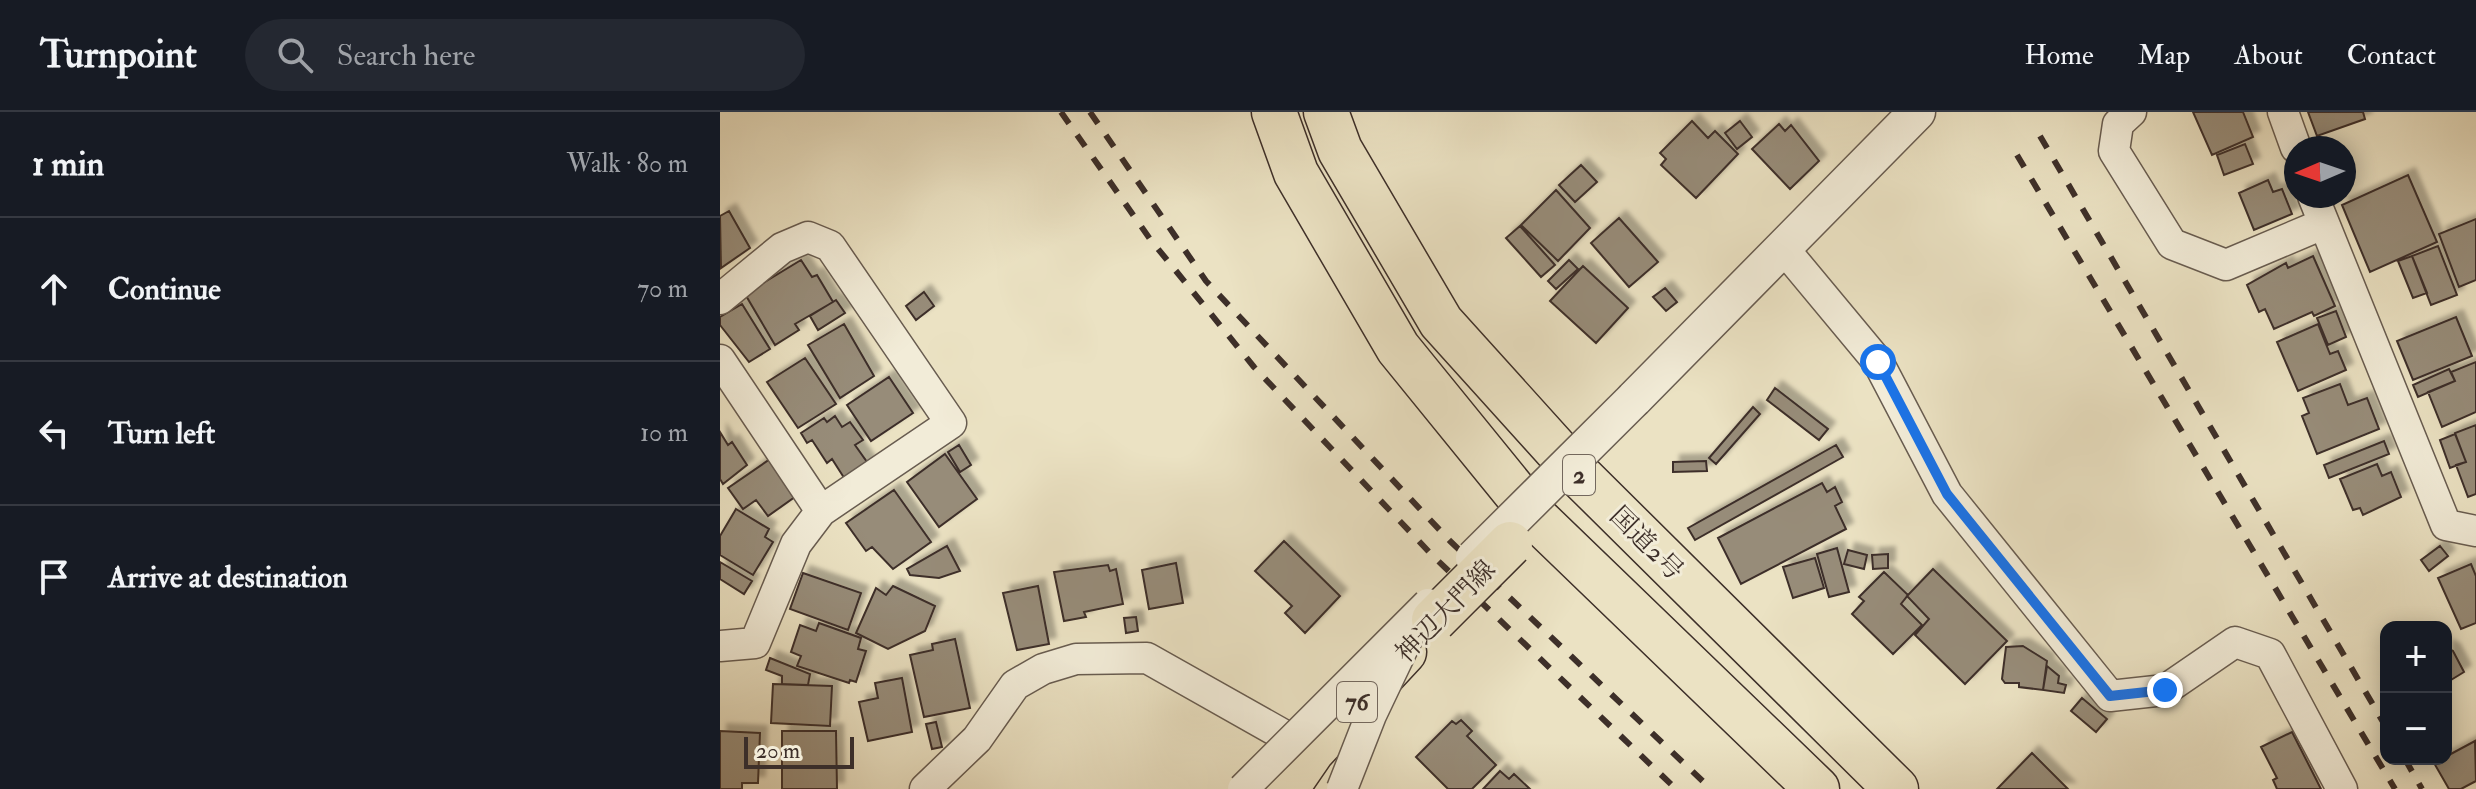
<!DOCTYPE html>
<html lang="en">
<head>
<meta charset="utf-8">
<style>
	body { margin:0; font-family:"IM FELL Double Pica","Noto Serif JP",serif; background:#242831; color:#f1f3f6 }
	.controls { position:absolute; right:24px; bottom:24px; display:grid; overflow:hidden; border-radius:16px; box-shadow:0 4px 20px #0003 }
	.controls button { width:72px; height:72px; display:grid; place-items:center; padding:0; border:0; border-bottom:2px solid #363941; background:#171b24; color:#f1f3f6; font:40px sans-serif }
	.compass { position:absolute; left:1564px; top:24px; width:72px; height:72px; border-radius:50%; background:#171b24; box-shadow:0 4px 20px #0003; rotate:268deg }
	.scale { position:absolute; left:24px; bottom:20px; width:110px; box-sizing:border-box; padding-left:8px; border:4px solid #3d2f29; border-top:0; font-size:22px; line-height:28px; white-space:nowrap; color:#3d2f29; -webkit-text-stroke:6px #f2ecd8; paint-order:stroke }
	.stop { position:absolute; width:24px; height:24px; margin:-18px; border:6px solid #1a73e8; border-radius:50%; background:#fff }
	.stop.end { background:#1a73e8; border-color:#fff; box-shadow:0 2px 8px #0008 }
	.list { margin:0; padding:0; list-style:none }
	h2 { display:flex; justify-content:space-between; align-items:center; height:104px; margin:0; padding:0 32px; font-size:34px }
	h2 small { font-size:26px; font-weight:400; color:#9ea1a6 }
	.list li { display:grid; grid-template-columns:52px 1fr auto; gap:24px; align-items:center; box-sizing:border-box; height:144px; padding:0 32px; border-top:2px solid #363941 }
	.list b { display:block; font-size:30px; white-space:nowrap }
	.list em { font-size:26px; font-style:normal; color:#9ea1a6 }
	.icon { flex:none; width:44px; height:44px; fill:none; stroke:currentColor; stroke-width:2; stroke-linecap:round; stroke-linejoin:round }
	.map { position:relative; flex:none; width:1756px; height:677px; overflow:hidden }
	header { display:flex; align-items:center; gap:48px; box-sizing:border-box; height:112px; padding:0 40px; background:#171b24; border-bottom:2px solid #363941 }
	header strong { font-size:38px }
	nav { display:flex; gap:44px; margin-inline-start:auto; font-size:28px }
	.search { width:560px; height:72px; background:#242831; display:flex; align-items:center; gap:20px; box-sizing:border-box; padding:0 28px; border-radius:44px; color:#9ea1a6; font-size:30px }
	main { display:flex }
	aside { flex:1; background:#171b24 }
	.map>svg:first-child { display:block }
	.building { fill:#978c79; stroke:#3d2f29; stroke-width:2; filter:url(#shadow) }
	.lines { fill:none; stroke-linecap:round; stroke-linejoin:round }
	.minor-casing { stroke:#685c50; stroke-width:33 }
	.tertiary-casing { stroke:#685c50; stroke-width:39 }
	.primary-casing { stroke:#3d2f29; stroke-width:47 }
	.trunk-casing { stroke:#3d2f29; stroke-width:47 }
	.minor { stroke:#f2ecd8; stroke-width:30 }
	.tertiary { stroke:#f2ecd8; stroke-width:36 }
	.primary { stroke:#ebe2c3; stroke-width:44 }
	.trunk { stroke:#ebe2c3; stroke-width:44 }
	.rail { stroke:#3d2f29; stroke-width:6; stroke-dasharray:14 14; stroke-linecap:butt }
	.minor-bridge-casing { stroke:#685c50; stroke-width:33; stroke-linecap:butt }
	.tertiary-bridge-casing { stroke:#685c50; stroke-width:39; stroke-linecap:butt }
	.primary-bridge-casing { stroke:#3d2f29; stroke-width:47; stroke-linecap:butt }
	.minor-bridge { stroke:#f2ecd8; stroke-width:30 }
	.tertiary-bridge { stroke:#f2ecd8; stroke-width:36 }
	.primary-bridge { stroke:#ebe2c3; stroke-width:44 }
	.route { stroke:#1a73e8; stroke-width:10 }
	.labels { text-anchor:middle; stroke-width:6; stroke-linejoin:round; paint-order:stroke }
	.shield { fill:#f2ecd8; stroke:#73685e; stroke-width:2 }
	.shield-label { font-size:24px; font-weight:bold; fill:#3d2f29 }
	.street-label { font-size:26px; fill:#3d2f29; stroke:#f2ecd8 }
</style>
</head>
<body>
<header>
<strong>Turnpoint</strong>
<div class="search"><svg class="icon" aria-label="search" viewBox="0 0 24 24"><circle cx="10" cy="10" r="6"/><path d="M15 15l6 6"/></svg>Search here</div>
<nav><a>Home</a><a>Map</a><a>About</a><a>Contact</a></nav>
</header>
<main>
<aside>
<h2>1 min<small>Walk · 80 m</small></h2>
<ul class="list">
<li><svg class="icon" aria-label="ahead" viewBox="0 0 24 24"><path d="M12 20V5M6 11l6-6 6 6"/></svg><div><b>Continue</b></div><em>70 m</em></li>
<li><svg class="icon" aria-label="left" viewBox="0 0 24 24"><path d="M17 20v-9H6M10 6l-5 5 5 5"/></svg><div><b>Turn left</b></div><em>10 m</em></li>
<li><svg class="icon" aria-label="arrive" viewBox="0 0 24 24"><path d="M6 21V4h12l-3 4 3 4H6"/></svg><div><b>Arrive at destination</b></div></li>
</ul>
</aside>
<div class="map">
<svg width="1756" height="677" viewBox="0 0 1756 677">
	<defs>
		<filter id="shadow"><feDropShadow dx="7" dy="-7" stdDeviation="2" flood-color="#0004"/></filter>
	</defs>
	<rect width="100%" height="100%" fill="#ebe2c3"/>
	<filter id="stains"><feTurbulence type="fractalNoise" baseFrequency=".0025" numOctaves="4"/><feColorMatrix values="0 0 0 0 .2 0 0 0 0 .09 0 0 0 0 .02 0 0 0 .5 -.17"/></filter>
	<radialGradient id="worn" r=".72"><stop offset=".6" stop-color="#630" stop-opacity="0"/><stop offset="1" stop-color="#630" stop-opacity=".3"/></radialGradient>
	<!-- building -->
	<path class="building" d="M1473 0H1523L1533 25 1492 43Z
		M1588 0H1643L1645 7 1597 24Z
		M972 9 988 26 995 19 1018 42 976 86 941 53 946 47 940 41Z
		M1020 9 1032 25 1017 37 1005 21Z
		M1059 12 1065 19 1071 13 1099 49 1070 77 1032 37Z
		M1525 32 1533 52 1504 63 1497 43Z
		M861 53 877 70 855 90 839 73Z
		M1688 63 1717 130 1650 160 1622 93Z
		M1548 68 1553 80 1562 77 1572 102 1534 118 1519 81Z
		M836 78 870 116 838 149 801 113Z
		M9 99 30 136 1 156 0 104Z
		M899 106 938 150 909 175 871 131Z
		M1756 107V168L1739 175 1719 122Z
		M800 114 835 153 821 165 786 126Z
		M1718 134 1737 183 1711 193 1692 144Z
		M1593 144 1615 194 1594 204 1592 200 1554 217 1545 197 1539 200 1527 173 1566 151 1568 156Z
		M1692 144 1707 181 1693 186 1678 149Z
		M81 148 92 165 97 163 113 190 75 212 79 218 55 233 25 182Z
		M849 148 858 157 836 177 828 169Z
		M863 154 908 196 876 231 830 189Z
		M945 176 957 190 946 199 933 185Z
		M204 180 214 194 196 208 186 194Z
		M116 188 125 201 98 218 90 204Z
		M22 192 50 237 29 250 0 213V205Z
		M1616 199 1626 225 1608 233 1597 206Z
		M1736 205 1752 244 1693 268 1677 229Z
		M124 212 154 264 120 286 88 233Z
		M1598 212 1610 242 1618 239 1626 258 1578 279 1557 230Z
		M85 246 116 292 78 316 47 270Z
		M1756 250V300L1722 315 1708 280 1735 269 1731 260Z
		M1729 257 1735 269 1698 285 1693 273Z
		M169 265 193 301 151 329 127 293Z
		M1620 272 1628 293 1647 286 1659 317 1597 342 1582 304 1589 301 1583 286Z
		M1055 276 1108 317 1099 328 1047 288Z
		M1033 295 1040 302 996 352 989 346Z
		M115 304 122 315 130 310 143 328 135 333 152 357 128 372 112 347 107 351 92 328 87 331 81 321 104 306 107 310Z
		M1756 313V382L1748 385 1736 353 1746 350 1735 321Z
		M0 320 8 333 12 330 27 353 3 372 0 367Z
		M1735 322 1746 350 1730 356 1720 328Z
		M1664 329 1669 342 1609 366 1604 353Z
		M239 333 251 353 240 360 228 340Z
		M1116 333 1123 345 975 428 968 416Z
		M225 342 257 387 219 415 187 370Z
		M53 345 79 382 48 404 36 388 23 397 8 376Z
		M986 349 987 359 953 360V350Z
		M1657 352 1662 364 1671 360 1681 385 1643 403 1640 396 1633 398 1620 367Z
		M1102 371 1107 380 1115 375 1122 390 1115 394 1126 417 1021 472 998 426Z
		M174 378 211 430 173 457 152 435 146 439 126 411Z
		M16 397 49 417 45 425 53 430 33 463 0 443V424Z
		M564 429 620 484 585 521 565 501 572 494 535 459Z
		M227 434 240 459 219 466 190 463 187 457Z
		M1720 434 1728 444 1709 459 1701 448Z
		M1117 436 1129 480 1109 485 1097 442Z
		M1128 438 1147 443 1144 457 1124 452Z
		M1168 442V456L1153 457 1152 443Z
		M1095 446 1104 476 1073 486 1063 455Z
		M0 450 32 469 24 482 0 467Z
		M456 451 463 491 429 497 422 458Z
		M1751 452 1756 464V511L1741 517 1718 466Z
		M388 453 390 459 396 457 403 492 364 500 366 505 344 509 334 460Z
		M1213 457 1287 529 1245 572 1195 523 1209 507 1187 484Z
		M1164 460 1188 483 1181 492 1202 513 1173 542 1132 502 1144 489 1139 485Z
		M83 461 141 481 128 518 70 497Z
		M173 474 215 494 205 519 168 537 136 521 156 476 166 483Z
		M318 474 329 532 297 538 283 481Z
		M416 505 418 519 406 521 404 506Z
		M99 511 141 526 138 537 146 539 136 570 130 568 129 571 77 554 81 544 71 540 80 513 96 519Z
		M235 527 250 596 204 605 190 543 213 538 212 532Z
		M1303 534 1327 549 1323 578 1299 575V571H1285L1282 567 1286 535Z
		M1726 535 1733 539 1744 560 1726 571Z
		M50 546 90 562 88 573 62 572V564L46 558Z
		M1327 554 1339 564 1338 571 1346 573 1344 581 1323 578Z
		M182 566 192 620 148 629 139 590 158 586 155 571Z
		M53 572 112 574 110 614 51 611Z
		M1362 586 1387 607 1376 620 1351 599Z
		M741 608 752 619 747 624 776 653 752 677H728L696 645 732 609 736 612Z
		M216 610 222 635 212 637 206 612Z
		M0 619 40 621 38 671H22V677H0Z
		M62 619H116L117 677H62Z
		M1572 620 1601 677H1557L1553 668 1557 666 1541 635Z
		M1755 629 1756 669 1741 677H1729L1714 651Z
		M1312 641 1348 677H1277Z
		M780 659 789 667 794 662 810 677H763Z"/>
	<g class="lines">
		<!-- minor casing -->
		<g class="minor-casing">
			<path id="minor" d="M1411 0 1398 12 1394 39 1452 132 1506 153 1603 112
				M1563 0 1576 36
				M1593 84 1726 413 1756 419
				M1064 137 1158 250 1227 382 1390 584 1445 578 1515 530 1550 542 1622 677
				M0 187 62 136 88 125 110 134 231 311 101 399 76 432 35 531 0 534
				M0 248 101 399
				M205 677 257 627 295 573 323 557 356 547 427 546 592 639"/>
		</g>
		<!-- tertiary casing -->
		<g class="tertiary-casing">
			<path id="tertiary" d="M914 287 1197 0"/>
		</g>
		<!-- primary casing -->
		<g class="primary-casing">
			<path id="primary" d="M566 677 592 639 684 540"/>
		</g>
		<!-- trunk casing -->
		<g class="trunk-casing">
			<path id="trunk" d="M554 0 576 61 678 236 817 407 1097 677
				M606 0 620 38 721 210 860 364 1176 677"/>
		</g>
		<!-- minor -->
		<use href="#minor" class="minor"/>
		<!-- tertiary -->
		<use href="#tertiary" class="tertiary"/>
		<!-- primary -->
		<use href="#primary" class="primary"/>
		<!-- trunk -->
		<use href="#trunk" class="trunk"/>
		<!-- rail -->
		<path class="rail" d="M341 0 430 127 534 255 712 443 956 677
			M370 0 486 169 730 429 991 677
			M1320 24 1666 615
			M1297 43 1675 677
			M1685 647 1702 677"/>
		<!-- minor-bridge casing -->
		<g class="minor-bridge-casing">
			<path id="minor-bridge" d="M523 677 708 492
				M622 677 651 603 690 521"/>
		</g>
		<!-- tertiary-bridge casing -->
		<g class="tertiary-bridge-casing">
			<path id="tertiary-bridge" d="M754 446 914 287"/>
		</g>
		<!-- primary-bridge casing -->
		<g class="primary-bridge-casing">
			<path id="primary-bridge" d="M714 508 790 432"/>
		</g>
		<!-- minor-bridge -->
		<use href="#minor-bridge" class="minor-bridge"/>
		<!-- tertiary-bridge -->
		<use href="#tertiary-bridge" class="tertiary-bridge"/>
		<!-- primary-bridge -->
		<use href="#primary-bridge" class="primary-bridge"/>
	</g>
	<g class="lines">
		<!-- route -->
		<path class="route" d="M1158 250 1227 382 1390 584 1445 578"/>
	</g>
	<g class="labels">
		<!-- shield labels -->
		<g class="shield">
			<rect x="843" y="343" width="32" height="40" rx="6"/>
			<rect x="617" y="570" width="40" height="40" rx="6"/>
		</g>
		<g class="shield-label">
			<text x="859" y="371">2</text>
			<text x="637" y="598">76</text>
		</g>
		<!-- street labels -->
		<g class="street-label">
			<text transform="translate(927 431) rotate(45)" y="9">国道2号</text>
			<text transform="translate(725 499) rotate(-46)" y="9">神辺大門線</text>
		</g>
	</g>
	<rect width="100%" height="100%" filter="url(#stains)"/>
	<rect width="100%" height="100%" fill="url(#worn)"/>
</svg>
<div class="controls">
<button>+</button>
<button>−</button>
</div>
<svg class="compass" viewBox="-18 -18 36 36"><path d="M0-13l5 13h-10z" fill="#e53935"/><path d="M0 13l5-13h-10z" fill="#9ea1a6"/></svg>
<div class="scale">20 m</div>
<div class="stop" style="left:1158px;top:250px"></div>
<div class="stop end" style="left:1445px;top:578px"></div>
</div>
</main>
</body>
</html>
